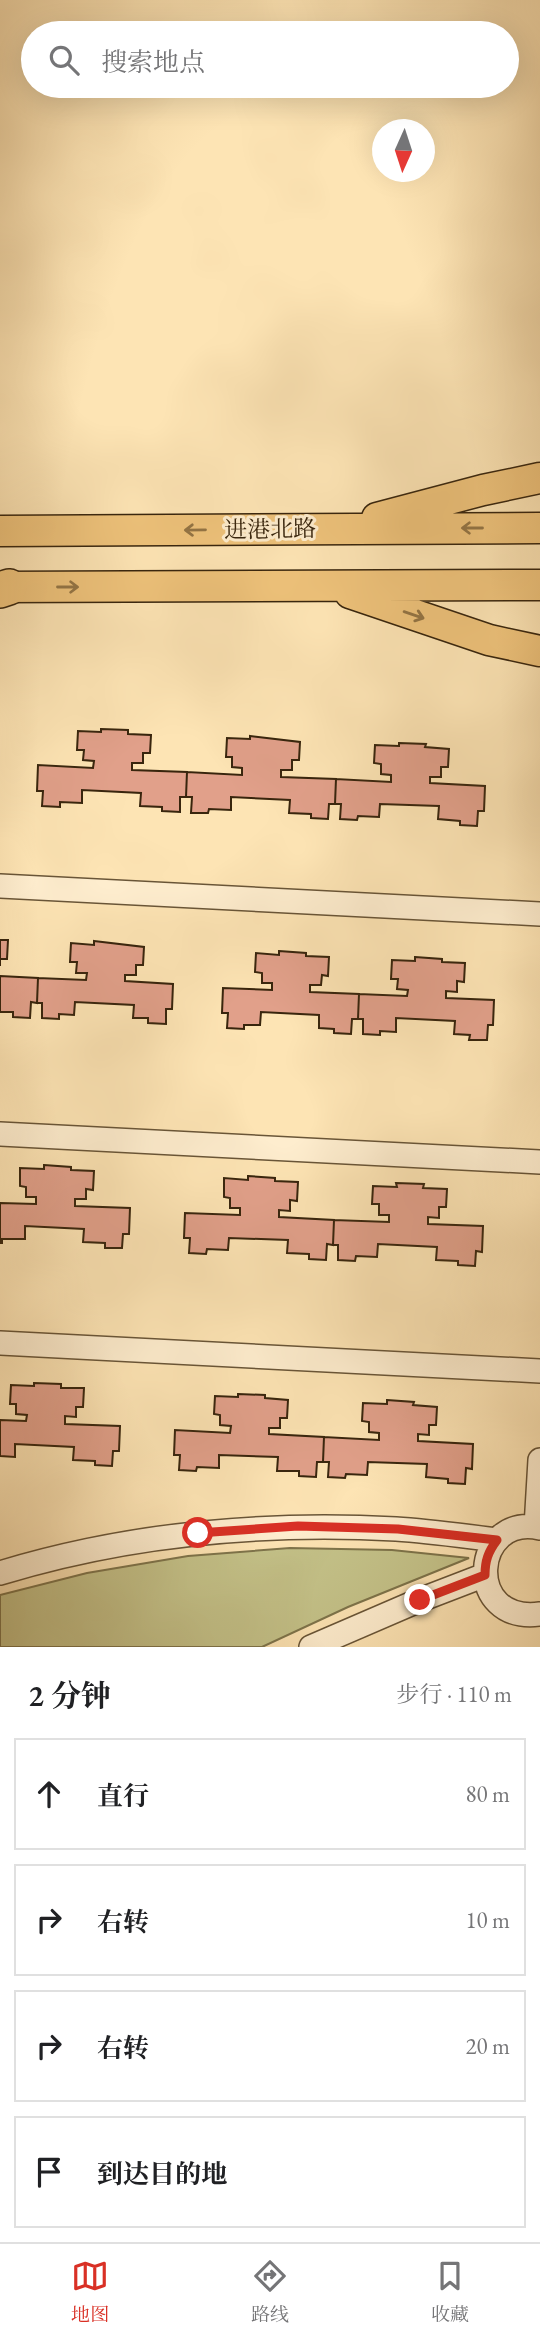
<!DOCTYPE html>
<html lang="zh">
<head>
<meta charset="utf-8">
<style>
	body { margin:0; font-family:"EB Garamond","Noto Serif SC",serif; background:#f6f6f6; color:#202124 }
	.compass { position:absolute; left:372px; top:119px; width:63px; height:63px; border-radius:50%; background:#fff; box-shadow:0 7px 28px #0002; rotate:183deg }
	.stop { position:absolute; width:21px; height:21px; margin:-16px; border:5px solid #d93025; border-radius:50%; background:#fff }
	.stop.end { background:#d93025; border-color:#fff; box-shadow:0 2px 7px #0008 }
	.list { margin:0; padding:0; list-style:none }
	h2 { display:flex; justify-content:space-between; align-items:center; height:91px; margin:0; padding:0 28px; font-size:30px }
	h2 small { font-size:23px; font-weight:400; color:#757577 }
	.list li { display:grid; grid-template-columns:46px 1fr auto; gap:21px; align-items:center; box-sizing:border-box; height:112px; margin:0 14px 14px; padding:0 14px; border:2px solid #e0e0e0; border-radius:0px }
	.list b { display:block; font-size:26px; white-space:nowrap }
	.list em { font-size:23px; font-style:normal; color:#757577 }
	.icon { flex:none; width:38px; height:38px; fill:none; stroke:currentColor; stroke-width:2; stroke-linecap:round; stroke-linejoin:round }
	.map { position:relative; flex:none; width:540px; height:1647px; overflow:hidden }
	.search { position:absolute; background:#fff; box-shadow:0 7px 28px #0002; left:21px; right:21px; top:21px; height:77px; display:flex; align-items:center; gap:18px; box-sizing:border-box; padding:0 24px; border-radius:38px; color:#757577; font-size:26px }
	.sheet { height:595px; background:#fff }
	nav { display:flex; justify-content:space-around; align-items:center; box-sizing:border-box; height:98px; border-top:2px solid #e0e0e0; background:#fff; font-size:19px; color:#757577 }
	nav a { display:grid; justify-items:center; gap:4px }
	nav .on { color:#d93025 }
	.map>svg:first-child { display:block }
	.green { fill:#c4c289; stroke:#7e744b; stroke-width:2 }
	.building { fill:#e1a08a; stroke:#38250d; stroke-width:2 }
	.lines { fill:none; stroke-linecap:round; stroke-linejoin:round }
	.minor-casing { stroke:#695537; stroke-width:26 }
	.major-casing { stroke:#38250d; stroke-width:33 }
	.highway-casing { stroke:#38250d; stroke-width:38 }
	.minor { stroke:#feedce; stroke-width:23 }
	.major { stroke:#eec27a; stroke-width:30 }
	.highway { stroke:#eec27a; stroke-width:35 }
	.oneway { stroke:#937444 }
	.route { stroke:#d93025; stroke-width:9 }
	.labels { text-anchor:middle; stroke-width:6; stroke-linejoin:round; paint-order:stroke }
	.street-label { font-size:23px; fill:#38250d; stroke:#feedce }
</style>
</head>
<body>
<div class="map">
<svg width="540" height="1647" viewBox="0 0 540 1647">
	<rect width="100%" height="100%" fill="#fde4b4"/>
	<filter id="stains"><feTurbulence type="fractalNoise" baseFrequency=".00286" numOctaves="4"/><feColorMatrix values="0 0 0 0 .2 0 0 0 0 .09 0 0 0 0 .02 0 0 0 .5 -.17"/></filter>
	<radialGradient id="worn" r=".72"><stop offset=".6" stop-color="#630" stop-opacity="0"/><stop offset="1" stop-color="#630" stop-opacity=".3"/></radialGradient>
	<!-- green -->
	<path class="green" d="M290 1548 392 1550 469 1558 348 1607 262 1647H0V1595L87 1573 188 1556Z"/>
	<!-- building -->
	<path class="building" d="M101 729 128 730V734L151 735 150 753H143V763H132V770L187 772 186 797H180V812L162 811V807L140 806 141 793 82 790V803L60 802V807L42 806 43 791H37L38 765 93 768 94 761 83 760 84 750H77L78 731 101 732Z
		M250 736 300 742 299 760H292V770H281V777L336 779 335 804H329L328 819 311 818V814L289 813 290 800 231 797V810L209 809 208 813H191L192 797H186L187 772 242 775V768L232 767V757H226L227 738 250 739Z
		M399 743 426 744 425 747 449 749 448 767H441V777H430V783L485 786 484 811H478L477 826 460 825V821L438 819 439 806 380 804 379 817 358 816 357 820 340 819 341 804H335L336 779 391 782V775L381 774V764L374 763 375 745 399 746Z
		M0 940H8L7 959H0V966Z
		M94 941 144 947 143 965H136V975H125V981L173 984 172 1009H166V1024L148 1023V1018H133L134 1005 75 1002 74 1015 59 1014V1019L42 1018V1003H37L38 978 86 980 87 973H76L77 962H70L71 943 94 945Z
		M279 951 306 953V956L329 957 328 976 322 975 321 985H310V992L359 994 358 1019H352L351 1034 334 1033V1029L319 1028V1015L261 1012 260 1025H244V1029L227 1028 228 1013H222L223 988 272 990V983H262V973L255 972 256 953 279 955Z
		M415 957 442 959V962L465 963 464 982 457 981V992L446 991V998L494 1000 493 1025H488L487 1040H469L470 1035 454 1034 455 1021 396 1018V1032L380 1031V1035L363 1034V1019H358L359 994 407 996 408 990 397 989 398 979H391L392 960 415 961Z
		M0 976 38 978 37 1003 31 1002 30 1018 13 1017V1012H0Z
		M44 1165 71 1167V1170L94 1171 93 1190 86 1189V1199H75V1206L130 1208 129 1234H123L122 1248H105V1243L83 1242 84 1229 25 1226V1239H2V1243H0V1203L36 1204V1197H26V1187L20 1186V1168L44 1169Z
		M248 1176 275 1178V1181L298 1182 297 1201 290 1200V1211L279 1210V1217L334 1220 333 1245 327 1244 326 1260 309 1259V1254L287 1253 288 1240 229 1238 228 1250 207 1249 206 1254 189 1253 190 1238H184L185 1213 240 1215V1208H230V1198L224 1197V1178L248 1180Z
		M396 1183 424 1184 423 1188 447 1189 446 1207H439V1218L428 1217V1224L483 1226 482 1252 476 1251 475 1266 458 1265V1261L436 1260 437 1247 378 1244 377 1257 356 1256 355 1261 338 1260V1245H333L334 1220 389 1222V1215H379V1204H372L373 1186 397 1187Z
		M34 1383 61 1384V1388H84L83 1407H76V1417L65 1416V1424L120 1426 119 1451H113L112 1466 95 1465V1461L73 1460 74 1447 15 1444V1457L0 1456V1420L26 1421 27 1415 16 1414V1404H10L11 1385 34 1386Z
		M238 1394 265 1395V1398L288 1400 287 1418H280V1428H269V1434L324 1437 323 1462H317L316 1477 299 1476V1471H277L278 1457 219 1455V1468L197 1467 196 1471 179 1470 180 1455H174L175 1430 230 1433 231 1426 220 1425V1415L214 1414 215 1396 238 1397Z
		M387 1400 414 1402 413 1405 437 1407 436 1425H429V1435L418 1434V1441L473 1444 472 1469 466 1468 465 1484 448 1483V1479L426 1477 427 1464 368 1462 367 1475 346 1474 345 1478 328 1477 329 1462H323L324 1437 379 1440V1433L369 1432V1422L362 1421 363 1403 387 1404Z"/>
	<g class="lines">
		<!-- minor casing -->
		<g class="minor-casing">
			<path id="minor" d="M0 886 540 914
				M0 1134 540 1162
				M0 1343 540 1371
				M536 1527 540 1460
				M540 1528C472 1513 463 1624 540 1614
				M0 1573C128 1534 263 1522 396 1529 429 1531 463 1536 497 1540
				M311 1647 420 1600 485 1575"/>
		</g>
		<!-- major casing -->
		<g class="major-casing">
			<path id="major" d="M377 518 483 490 540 478
				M0 531 540 528
				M0 587 540 585
				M350 593 489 640 540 651"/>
		</g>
		<!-- highway casing -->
		<g class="highway-casing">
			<path id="highway" d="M0 590 9 587"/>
		</g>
		<!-- minor -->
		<use href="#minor" class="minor"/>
		<!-- major -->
		<use href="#major" class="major"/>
		<!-- highway -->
		<use href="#highway" class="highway"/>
	</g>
	<!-- one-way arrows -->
	<defs><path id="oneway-shaft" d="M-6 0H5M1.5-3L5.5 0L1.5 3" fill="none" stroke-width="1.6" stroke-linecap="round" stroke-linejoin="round" transform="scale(1.75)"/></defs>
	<g class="oneway">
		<use href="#oneway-shaft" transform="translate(472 528) rotate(180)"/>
		<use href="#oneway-shaft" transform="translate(195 530) rotate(179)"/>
		<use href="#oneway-shaft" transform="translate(68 587)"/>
		<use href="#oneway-shaft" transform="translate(414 615) rotate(19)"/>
	</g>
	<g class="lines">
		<!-- route -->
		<path class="route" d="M198 1533 298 1526 398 1529 497 1540C488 1552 485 1561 485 1575L420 1600"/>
	</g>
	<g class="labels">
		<!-- street labels -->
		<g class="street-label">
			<text transform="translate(270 529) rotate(-1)" y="8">进港北路</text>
		</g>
	</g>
	<rect width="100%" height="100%" filter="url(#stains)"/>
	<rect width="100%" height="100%" fill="url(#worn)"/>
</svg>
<svg class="compass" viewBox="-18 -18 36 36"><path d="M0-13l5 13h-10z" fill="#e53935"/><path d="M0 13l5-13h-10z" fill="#757577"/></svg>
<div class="stop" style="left:198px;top:1533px"></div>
<div class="stop end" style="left:420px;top:1600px"></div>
<div class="search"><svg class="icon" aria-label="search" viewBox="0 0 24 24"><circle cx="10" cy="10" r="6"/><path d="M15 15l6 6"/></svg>搜索地点</div>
</div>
<section class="sheet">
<h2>2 分钟<small>步行 · 110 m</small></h2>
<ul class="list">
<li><svg class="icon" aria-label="ahead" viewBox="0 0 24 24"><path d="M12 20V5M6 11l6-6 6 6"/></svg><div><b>直行</b></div><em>80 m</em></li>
<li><svg class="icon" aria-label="right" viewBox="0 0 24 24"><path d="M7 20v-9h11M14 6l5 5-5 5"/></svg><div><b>右转</b></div><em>10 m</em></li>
<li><svg class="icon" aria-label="right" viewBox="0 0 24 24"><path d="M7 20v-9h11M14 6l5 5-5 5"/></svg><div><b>右转</b></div><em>20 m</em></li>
<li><svg class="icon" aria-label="arrive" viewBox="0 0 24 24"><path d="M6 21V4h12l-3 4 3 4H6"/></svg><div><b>到达目的地</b></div></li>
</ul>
</section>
<nav>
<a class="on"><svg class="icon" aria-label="map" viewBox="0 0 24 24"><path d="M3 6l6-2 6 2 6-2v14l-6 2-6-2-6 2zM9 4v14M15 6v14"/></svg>地图</a>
<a><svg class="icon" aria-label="directions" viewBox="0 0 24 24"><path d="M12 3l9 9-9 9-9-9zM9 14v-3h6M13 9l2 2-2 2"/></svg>路线</a>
<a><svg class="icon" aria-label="saved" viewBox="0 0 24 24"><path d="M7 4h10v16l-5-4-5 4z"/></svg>收藏</a>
</nav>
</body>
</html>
